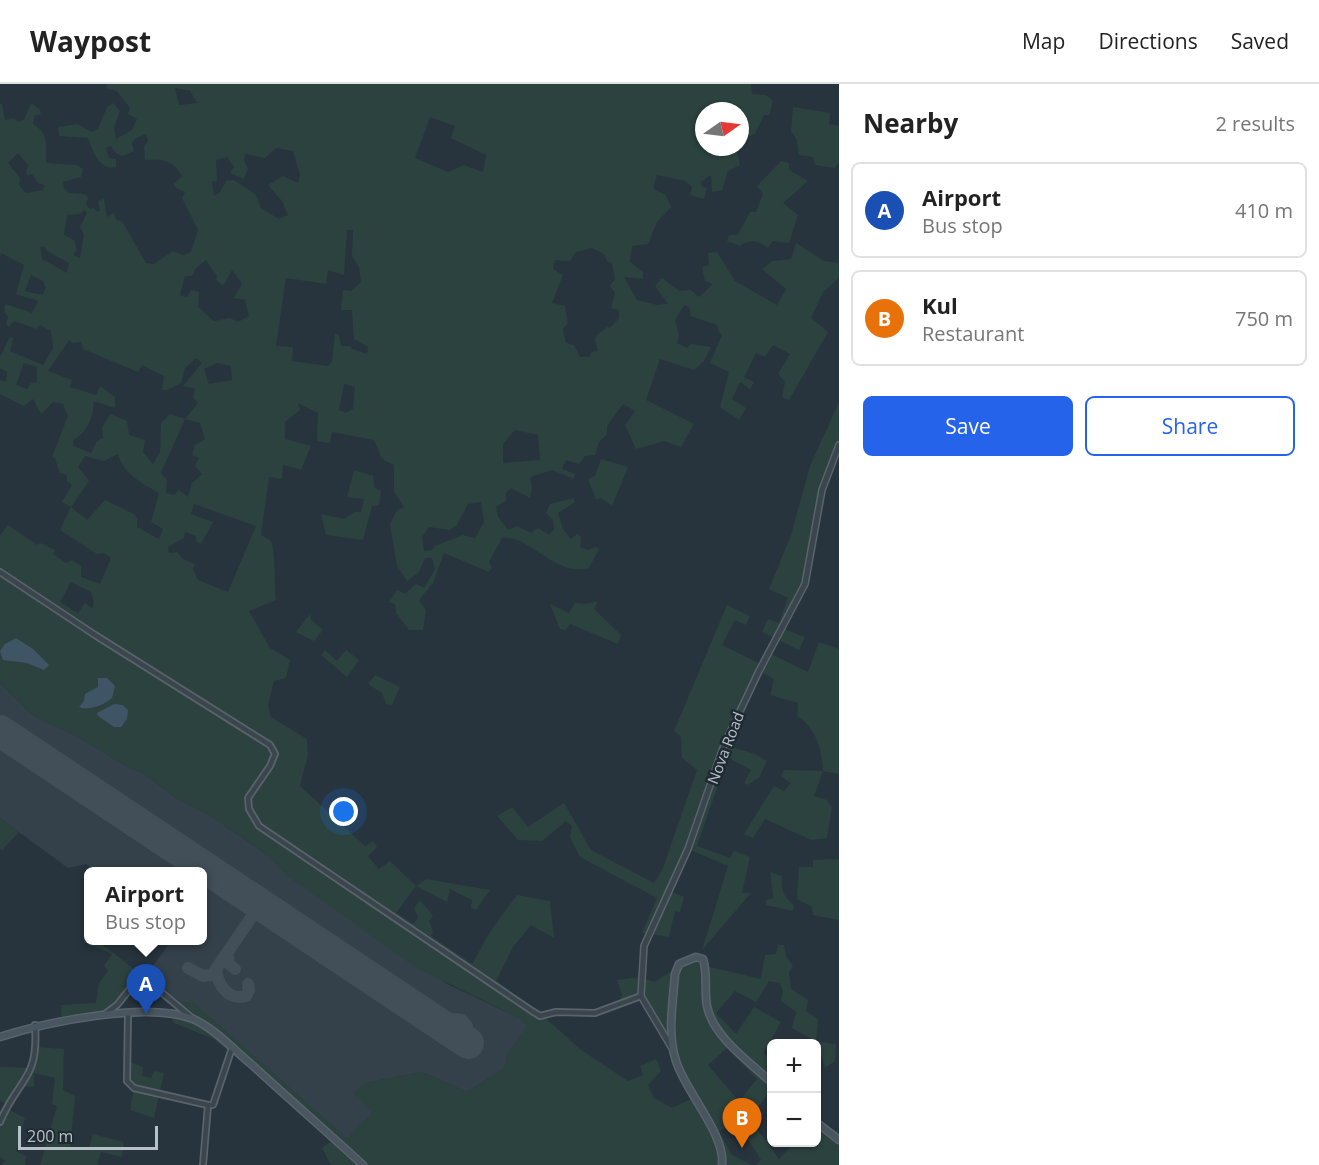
<!DOCTYPE html>
<html lang="en">
<head>
<meta charset="utf-8">
<style>
	body { margin:0; font-family:"Open Sans",sans-serif; background:#f2f2f2; color:#222 }
	.controls { position:absolute; right:18px; bottom:18px; display:grid; overflow:hidden; border-radius:9px; box-shadow:0 2px 4px #0004 }
	.controls button { width:54px; height:54px; display:grid; place-items:center; padding:0; border:0; border-bottom:2px solid #e0e0e0; background:#fff; color:#222; font:30px sans-serif }
	.compass { position:absolute; left:695px; top:18px; width:54px; height:54px; border-radius:50%; background:#fff; box-shadow:0 2px 4px #0004; rotate:76deg }
	.scale { position:absolute; left:18px; bottom:15px; width:140px; box-sizing:border-box; padding-left:6px; border:3px solid #b7c0c8; border-top:0; font-size:16px; line-height:21px; white-space:nowrap; color:#b7c0c8; -webkit-text-stroke:4px #202a32; paint-order:stroke }
	.you { position:absolute; left:344px; top:728px; width:21px; height:21px; margin:-15px; border:4px solid #fff; border-radius:50%; background:#1a73e8; box-shadow:0 0 0 9px #1a73e833 }
	.badge { display:grid; place-items:center; width:39px; height:39px; border-radius:50%; background:#2563eb; color:#fff; font-size:20px; font-weight:700 }
	.pin { position:absolute; translate:-50% -50px; filter:drop-shadow(0 2px 3px #0008) }
	.pin::after { content:''; position:absolute; top:32px; width:21px; height:18px; background:inherit; clip-path:polygon(0 0,100% 0,50% 100%) }
	.popup { position:absolute; left:84px; top:783px; width:123px; height:78px; box-sizing:border-box; display:grid; place-content:center; border-radius:9px; background:#fff; filter:drop-shadow(0 2px 4px #0005); font-size:20px; white-space:nowrap; color:#767676 }
	.popup b { font-size:22px; color:#222 }
	.popup::after { content:''; position:absolute; left:50%; top:100%; margin-left:-12px; border:12px solid transparent; border-top-color:#fff }
	.list { margin:0; padding:0; list-style:none }
	h2 { display:flex; justify-content:space-between; align-items:center; height:78px; margin:0; padding:0 24px; font-size:26px }
	h2 small { font-size:20px; font-weight:400; color:#767676 }
	.list li { display:grid; grid-template-columns:39px 1fr auto; gap:18px; align-items:center; box-sizing:border-box; height:96px; margin:0 12px 12px; padding:0 12px; border:2px solid #e0e0e0; border-radius:9px }
	.list b { display:block; font-size:22px; white-space:nowrap }
	.list p { margin:0; font-size:20px; white-space:nowrap; color:#767676 }
	.list em { font-size:20px; font-style:normal; color:#767676 }
	.actions { display:flex; gap:12px; padding:18px 24px }
	.actions a { flex:1; padding:14px 0; border:2px solid #2563eb; border-radius:9px; text-align:center; font-size:21px; color:#2563eb }
	.actions .main { background:#2563eb; color:#fff }
	.map { position:relative; flex:none; width:839px; height:1081px; overflow:hidden }
	header { display:flex; align-items:center; gap:36px; box-sizing:border-box; height:84px; padding:0 30px; background:#fff; border-bottom:2px solid #e0e0e0 }
	header strong { font-size:28px }
	nav { display:flex; gap:33px; margin-inline-start:auto; font-size:21px }
	main { display:flex }
	aside { flex:1; background:#fff }
	.map>svg:first-child { display:block }
	.airport { fill:#35414a }
	.green { fill:#2c423f; fill-rule:evenodd }
	.water { fill:#3f5464 }
	.lines { fill:none; stroke-linecap:round; stroke-linejoin:round }
	.taxiway { stroke:#424f58; stroke-width:12 }
	.runway { stroke:#424f58; stroke-width:32 }
	.minor-casing { stroke:#59636b; stroke-width:8 }
	.tertiary-casing { stroke:#59636b; stroke-width:8 }
	.secondary-casing { stroke:#59636b; stroke-width:9 }
	.minor { stroke:#3b454d; stroke-width:4.5 }
	.tertiary { stroke:#3b454d; stroke-width:5 }
	.secondary { stroke:#49555f; stroke-width:6 }
	.labels { text-anchor:middle; stroke-width:5; stroke-linejoin:round; paint-order:stroke }
	.street-label { font-size:15px; fill:#b7c0c8; stroke:#202a32 }
</style>
</head>
<body>
<header>
<strong>Waypost</strong>
<nav><a>Map</a><a>Directions</a><a>Saved</a></nav>
</header>
<main>
<div class="map">
<svg width="839" height="1081" viewBox="0 0 839 1081">
	<rect width="100%" height="100%" fill="#27343d"/>
	<!-- airport -->
	<path class="airport" d="M0 599 35 633 75 651 129 684 143 689 176 714 211 732 267 771 288 792 447 900 521 935 528 942 508 970 505 984 467 1008 422 988 365 999 372 1029 347 1055 193 919 180 918 147 890 171 857 203 856V788L97 787 86 780 68 784 0 734Z"/>
	<!-- green -->
	<path class="green" d="M107 0H751L752 10 766 11 773 17 769 31H764L755 50 740 55V27H704V63H736L740 81 728 87 722 106 712 108 711 91 701 98 702 103 707 104 704 115 690 111 692 103 686 97 657 91 653 105 666 111 671 123 657 138 648 160 632 162 630 178 643 188V195L624 193 637 216 657 221 668 220 655 202 662 194 679 207 691 206 699 213 713 200 705 197 702 183 709 181 708 169 717 168 735 197 777 221 786 205 762 185 772 177 791 175 796 159 824 177 839 179V194L823 208 811 234 828 248 789 316 782 313 785 298 778 290 790 270 773 261 765 273 756 269 744 293 754 298 750 305 740 298 732 315 746 324 739 336 720 323 729 288 710 279 722 251 719 249 717 241 691 232 689 223 684 221 675 236 679 251 677 259 687 264 691 260 711 263 704 277 694 286 660 275 646 316 694 340 681 363 664 357 636 365 625 341 635 327 623 320 607 342V350L599 358 595 371 585 372 579 380 566 376 562 385 575 390 574 395 552 386 530 393 532 404 530 414 511 404 506 409V417L496 423 498 433 508 446 517 442 531 449 538 444 549 451 554 445 553 436 546 429 550 420 573 414 575 418 558 429 563 445 571 455 577 450 581 453 580 463 588 466 595 463 599 465 589 484C553 493 530 450 502 454L489 478 492 484 489 488 444 469 433 499 419 516 426 526 423 546H409L396 529 395 520 389 518 397 506 405 510 416 500 424 504 435 485 432 474H425L419 488 407 497 397 482 390 440 397 426 404 423 394 408V381L382 375 374 356 332 348 330 359 317 357 318 329 298 319 300 326 285 338V355L311 362 301 386 283 381 282 395 269 393 261 451 271 457C276 472 274 498 276 516L249 527 270 564 290 576 286 594 274 597 268 621 271 633 307 655 308 671 300 702 365 762 373 757 377 763 368 772 379 785 390 777 416 802 426 795 490 806 476 826 471 824 472 816 450 805 447 818 416 802 396 829 414 840 418 833 414 824 420 816 433 832 429 837 433 847 431 852 472 880 490 848 517 811 550 817 554 854 531 841 513 863 496 897 533 923 580 965 628 997 643 991 640 982 656 975 661 987 648 1001 654 1014 672 1024 693 1014 672 966 641 912 617 920 622 911 617 896 641 893 654 898 696 873 703 875 706 882 761 895 765 871 776 870 778 861H784L786 872 793 882 789 888 791 905 808 916 806 927 818 935 816 957 836 960 835 977 825 984 816 957 792 944 796 928 781 917 783 908 780 899 769 897 756 918 735 907 716 929 736 950 754 923 781 938 763 969 771 975V981L764 992 771 999V1005L750 1035 779 1075 794 1059 816 1058 817 1038 839 1048V1081H756L761 1076 738 1039 719 1047 732 1071 752 1081H331L322 1064 334 1055 233 965 231 969 212 954 174 939 170 931 193 935 141 891C109 930 112 930 62 936L61 921 96 919 99 899 108 887 104 882 112 870 83 858 89 848V856L98 857 140 890H147L180 918H193L347 1054 372 1029 353 1009 365 999 422 988 467 1008 505 984 508 970 527 942 521 935 415 883 288 792 267 771 211 732 176 714 143 689 129 684 75 651 35 633 0 599V451L8 441 37 461 40 459 55 466 53 470 66 479 72 476 81 482V493L100 500 111 474 104 469 97 470 60 446 71 423 62 418 72 401 67 397V391L60 389 55 374 52 373 68 332 63 320 53 318 41 330 33 315 24 322 0 310V296L6 298 7 288 0 284V273L10 253 13 254 10 267 43 281 53 264 51 247 40 241 37 245 14 237 9 243 6 240 8 232 4 228 5 220 32 229 38 217 16 210 24 181 1 169 0 175V20H2L5 36 14 34 18 38 24 36 31 19 40 26 41 30 35 31 33 40C49 49 46 62 46 79L77 81 83 85 81 93 63 98 64 104 69 109 84 110 88 114 86 121 90 125 94 124 97 128 100 127 98 117 104 115 107 133 114 129 116 136 122 137 146 179 154 180 173 167 183 171 191 168 198 146 182 114 185 108 176 104 174 100 182 92C173 76 163 75 145 76L144 62 148 57 146 50 136 54 132 59 134 67 122 72 116 69 111 62 106 64 109 74 116 75V83C99 87 93 67 88 54L59 52 58 43 77 40 92 48 98 45 107 23 113 19 120 27 114 43 116 55 132 46 137 35 128 30 130 24 117 7 106 4ZM175 4 190 7 197 19 179 21ZM430 33 455 42 451 54 486 71 483 88 464 81 448 88 415 74ZM276 64 293 67 300 91 298 99 283 92 268 101 282 117 288 131 279 135 261 124 256 111 234 96 226 97 220 108 214 112 212 98 217 97 216 76 227 73 234 83 230 89 244 95 248 85 244 76 245 70 265 74ZM18 69 28 81 26 88 28 92 32 90 38 99 44 101 43 106 26 109 19 101 20 94 8 79ZM84 126 87 129 80 143 84 150 80 174 73 171 77 166 74 156 64 151 67 131 80 130ZM347 146H353L352 172 359 183 361 198 351 207 343 206 341 226H352L354 255 368 263 367 270 352 265 351 262H341L339 252 335 249 332 278 328 282 292 277 293 263 276 262 286 194 326 200 328 186 344 191ZM44 162 47 167 69 179 67 189 42 175 40 163ZM592 164 604 170 607 177 612 179 615 195 610 202 615 209 611 224 619 226V234L610 244 607 243C595 254 593 249 598 267L592 268 589 273H580L574 261 566 259 563 245 568 239 565 222 552 219 563 191 553 185 555 176 570 177 576 168ZM206 176 217 192 216 196 223 202 232 186 242 200 234 214 245 216 249 232 238 238 230 234 214 237 198 223 199 208 191 206 187 213 180 211 185 192H192L196 184ZM31 191 43 197 46 204 42 211 25 207ZM69 256 73 259 81 258 83 265 138 288 142 281 164 292 162 306H167L181 299 185 284 196 274 202 279 183 302 195 305 193 314 198 319 185 335 170 330 161 339 160 368 153 380 143 368 145 356 129 351 127 337 111 330 102 343 103 354 97 357 91 369 73 362V356C88 348 93 333 94 317L115 324V313L100 302 96 311 70 303 72 296 48 287ZM24 279 37 283V298L31 299 27 305 16 301ZM217 279 231 282 232 296 209 300 204 285ZM344 300 355 303 353 325 346 329 339 326ZM185 335 200 339 205 355 195 361 192 371 199 374 195 382 202 390 192 399 188 413 179 406 174 411 166 409 167 396 161 389ZM515 346 538 351 540 376 503 379V360ZM118 370C123 390 142 399 159 409L151 438 163 445 159 455 137 443V434L134 430 105 416 87 436 71 423 89 397 78 383 85 372 104 377ZM481 418 484 438 475 454 463 451 435 462 432 466 424 467 422 453 429 443 450 446 457 441 468 420ZM194 420 256 442 228 508 198 496 193 485 195 480 183 475 177 468 169 469 168 463 184 454 185 448 196 452V457L201 460 213 438 191 430ZM71 498 91 508 94 519 92 524 85 519 78 529 60 518ZM727 964 757 995 739 1017 708 981Z
		M793 23 830 29 829 40 839 42V78L835 84 815 81 813 73 799 71 797 56 791 47Z
		M781 77 789 79V86L808 97 783 119 798 131 789 159 773 157 768 164C759 156 750 155 740 162L727 157 729 151H738L750 128H756L763 110 757 102Z
		M839 318V361L822 406 811 478 784 545 805 553 799 566 762 548 768 535 779 539 788 514 769 505 791 451 810 382Z
		M601 375 628 383 612 422 601 414 596 416 588 395 595 392Z
		M354 386 373 392 374 403 381 407 379 421 372 422 363 456 326 451 321 430 344 435 354 428H361L364 415 347 413Z
		M598 517 594 525 621 551 618 560 570 540 566 546 560 545 550 520 569 529 575 519 586 520Z
		M727 521 750 532 746 541 735 536 722 561 762 581 769 569 808 588 819 558 839 565V690L823 687 814 712 827 716 832 723 827 754 811 756 765 735 753 754 744 750 774 702 784 707 791 699 781 692 784 686 823 687C822 665 816 644 797 632L798 619 770 611 774 595 759 587 725 661 755 670 767 677 759 694 747 701 744 699 751 686 722 670 715 691 721 693 697 762 730 774 734 767 750 773 742 809H751L702 866 728 782 688 765 669 807 684 813 680 828 675 827 669 853 642 849 657 814 580 773 570 753 572 742 566 737 542 757 518 756 497 732 512 723 528 743 564 719 591 766 654 799 663 784 697 686 682 674 681 653 674 647Z
		M310 530 311 536 323 546 314 557 296 548Z
		M325 566 337 577 346 566 359 576 347 593 321 571Z
		M375 591 400 603 392 621 386 620 382 609 368 600Z
		M0 734 19 748 2 766 0 764Z
		M839 775V836L813 831 812 823 797 815 799 783H813V776Z
		M770 788 782 792C781 805 783 813 794 821L793 827 766 821V816L773 814Z
		M37 963 64 965 63 1006 75 1012 70 1064 88 1066 93 1050 124 1058 122 1073 101 1068 97 1081H40L57 1022 52 1020 55 994 34 989V1003L22 1002 9 1021 0 1017V983L33 984Z
		M127 977 143 983 142 992 151 994 154 987 164 989 154 1034 130 1026 134 1004 127 997Z
		M7 1025 25 1034 16 1067 26 1072 25 1081H2L5 1076 0 1073V1038Z"/>
	<!-- water -->
	<path class="water" d="M16 554 33 565 49 581 44 586 27 579 3 576 0 567 5 560Z
		M98 594H107L115 602 112 614C104 621 89 627 79 623L84 617 85 610 98 603Z
		M114 620 123 621 128 626 127 635 121 643H114L98 632 97 629Z"/>
	<g class="lines">
		<!-- taxiway -->
		<path class="taxiway" d="M245 810 255 820V828L216 885C217 900 228 917 246 912L249 906 248 900
			M227 869 229 880 235 885
			M188 884 203 892 212 891 216 885
			M430 933 462 936 467 942V951L461 958 452 959 445 953 438 939"/>
		<!-- runway -->
		<path class="runway" d="M0 647 468 959"/>
		<!-- minor casing -->
		<g class="minor-casing">
			<path id="minor" d="M0 488 95 551 270 661 275 670 270 682 248 714 249 725 259 742 532 927 540 932 556 928 595 929 641 912
				M128 929 127 997 134 1004 208 1021
				M105 930 117 921 141 891 192 934
				M0 1038C18 994 39 997 35 941
				M203 1081 208 1021H213L232 964"/>
		</g>
		<!-- tertiary casing -->
		<g class="tertiary-casing">
			<path id="tertiary" d="M673 966 641 912 644 862 688 765 724 661 759 587 805 500 822 406 839 361"/>
		</g>
		<!-- secondary casing -->
		<g class="secondary-casing">
			<path id="secondary" d="M0 953C47 938 147 917 193 935 214 944 234 966 251 980 288 1014 326 1047 363 1081
				M816 1038 839 1056
				M722 1081C726 1051 685 1007 676 977 667 950 673 918 675 890L679 880 696 873 703 875C708 890 704 906 707 922 713 953 750 978 772 999"/>
		</g>
		<!-- minor -->
		<use href="#minor" class="minor"/>
		<!-- tertiary -->
		<use href="#tertiary" class="tertiary"/>
		<!-- secondary -->
		<use href="#secondary" class="secondary"/>
	</g>
	<g class="labels">
		<!-- street labels -->
		<g class="street-label">
			<text transform="translate(726 664) rotate(-69)" y="5">Nova Road</text>
		</g>
	</g>
</svg>
<div class="controls">
<button>+</button>
<button>−</button>
</div>
<svg class="compass" viewBox="-18 -18 36 36"><path d="M0-13l5 13h-10z" fill="#e53935"/><path d="M0 13l5-13h-10z" fill="#767676"/></svg>
<div class="scale">200 m</div>
<div class="you"></div>
<div class="pin badge" style="left:146px;top:930px;background:#1a4fb4">A</div>
<div class="popup"><b>Airport</b>Bus stop</div>
<div class="pin badge" style="left:742px;top:1064px;background:#e8710a">B</div>
</div>
<aside>
<h2>Nearby<small>2 results</small></h2>
<ul class="list">
<li><span class="badge" style="background:#1a4fb4">A</span><div><b>Airport</b><p>Bus stop</p></div><em>410 m</em></li>
<li><span class="badge" style="background:#e8710a">B</span><div><b>Kul</b><p>Restaurant</p></div><em>750 m</em></li>
</ul>
<div class="actions"><a class="main">Save</a><a>Share</a></div>
</aside>
</main>
</body>
</html>
